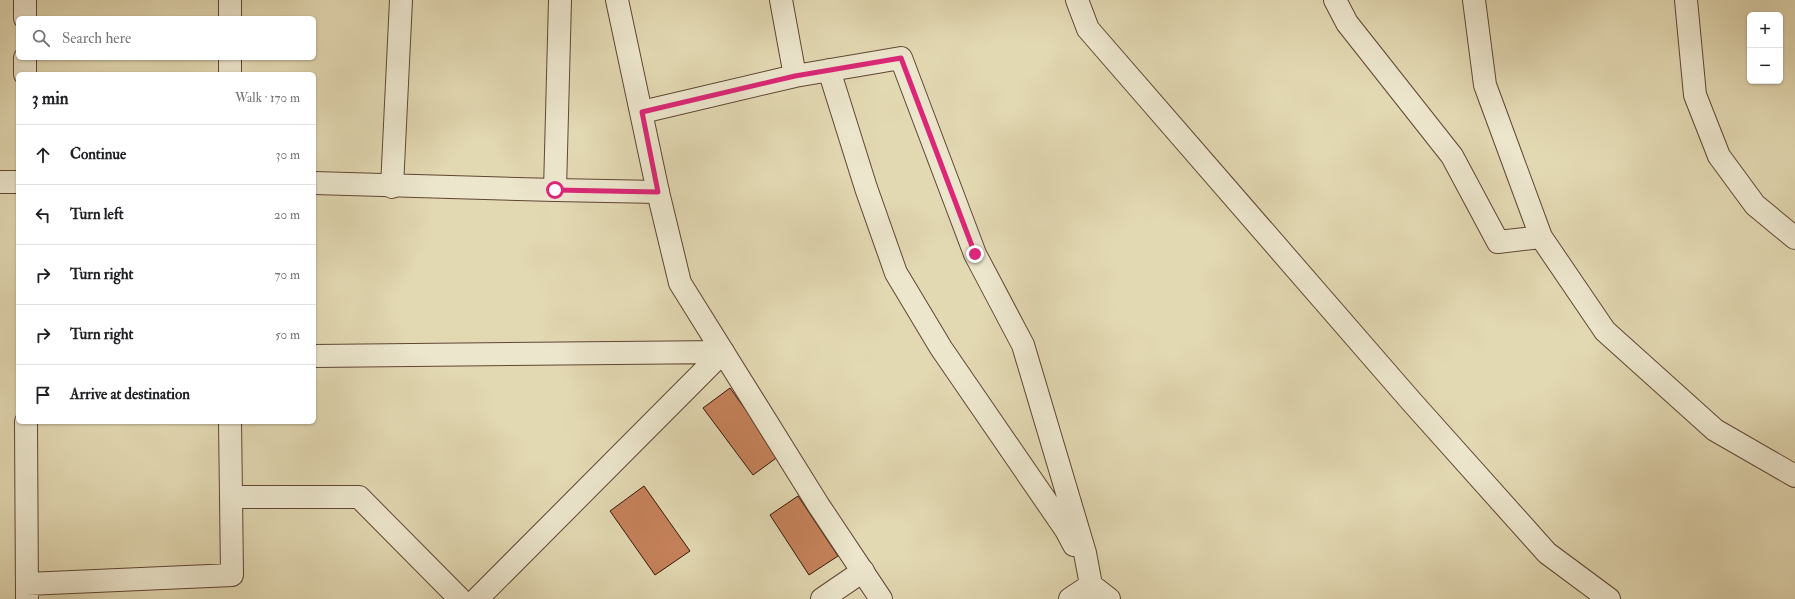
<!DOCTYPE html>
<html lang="en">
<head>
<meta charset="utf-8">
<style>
	body { margin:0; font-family:"IM FELL Double Pica",serif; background:#f6f6f6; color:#202124 }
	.controls { position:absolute; right:12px; top:12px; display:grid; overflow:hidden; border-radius:6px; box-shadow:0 1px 3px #0004 }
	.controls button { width:36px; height:36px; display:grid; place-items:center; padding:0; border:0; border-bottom:1px solid #e0e0e0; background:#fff; color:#202124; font:20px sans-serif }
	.stop { position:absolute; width:12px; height:12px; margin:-9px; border:3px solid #db2777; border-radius:50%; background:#fff }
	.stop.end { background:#db2777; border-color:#fff; box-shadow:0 1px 4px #0008 }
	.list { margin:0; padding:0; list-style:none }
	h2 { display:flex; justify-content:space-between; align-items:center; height:52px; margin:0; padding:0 16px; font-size:17px }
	h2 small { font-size:13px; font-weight:400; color:#757577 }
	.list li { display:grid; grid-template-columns:26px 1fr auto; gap:12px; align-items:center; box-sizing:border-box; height:60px; padding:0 16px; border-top:1px solid #e0e0e0 }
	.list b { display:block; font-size:15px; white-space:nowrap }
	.list em { font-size:13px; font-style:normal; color:#757577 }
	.icon { flex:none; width:22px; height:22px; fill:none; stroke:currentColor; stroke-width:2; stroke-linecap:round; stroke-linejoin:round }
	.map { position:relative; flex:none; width:1795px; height:599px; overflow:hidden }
	.search { position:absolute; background:#fff; box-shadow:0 1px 3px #0004; left:16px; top:16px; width:300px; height:44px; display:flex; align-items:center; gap:10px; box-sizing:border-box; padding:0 14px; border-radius:6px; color:#757577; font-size:15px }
	.panel { position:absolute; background:#fff; box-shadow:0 1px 3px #0004; left:16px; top:72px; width:300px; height:352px; border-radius:6px }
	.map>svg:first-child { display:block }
	.building { fill:#c6825a; stroke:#341607 }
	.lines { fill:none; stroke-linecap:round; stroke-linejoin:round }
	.minor-casing { stroke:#604632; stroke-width:24 }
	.tertiary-casing { stroke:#604632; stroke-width:24 }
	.minor { stroke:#ece6cd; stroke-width:22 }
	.tertiary { stroke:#ece6cd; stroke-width:22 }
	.route { stroke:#db2777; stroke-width:5 }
</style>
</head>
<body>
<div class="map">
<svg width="1795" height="599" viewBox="0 0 1795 599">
	<rect width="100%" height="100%" fill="#e2d8b2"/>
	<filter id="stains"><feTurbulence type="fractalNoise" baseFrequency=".005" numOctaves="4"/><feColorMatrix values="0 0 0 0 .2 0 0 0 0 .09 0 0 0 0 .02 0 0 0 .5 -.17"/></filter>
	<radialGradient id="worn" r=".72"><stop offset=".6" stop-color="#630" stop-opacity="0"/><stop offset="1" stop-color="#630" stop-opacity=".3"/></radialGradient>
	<!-- building -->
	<path class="building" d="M730 388 779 456 753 475 703 408Z
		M644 486 690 551 655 575 610 511Z
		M798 496 838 556 809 575 770 515Z"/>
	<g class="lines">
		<!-- minor casing -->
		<g class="minor-casing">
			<path id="minor" d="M25 0V18
				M230 0V18
				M1077 0 1088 29 1411 401 1547 553 1609 599
				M1335 0 1347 23 1452 156 1498 242 1541 237
				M1474 0 1485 85 1541 237 1605 331 1715 430 1795 476
				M1686 0 1695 95 1719 156 1755 205 1795 238
				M25 58V74
				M230 58V74
				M829 70 866 188 896 273 941 348 1066 530 1074 545
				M795 76 901 58 975 254 1023 345 1085 553 1091 585 1070 599
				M642 112 795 76 781 0
				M0 182H18
				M314 183 555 190 560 0
				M392 187 401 0
				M555 190 658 192
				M314 356 723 352
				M26 422 27 598
				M230 422 231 497H359L460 599
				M27 584 232 575 231 497
				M1091 585 1109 599
				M477 599 723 352
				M822 599 863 571"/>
		</g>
		<!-- tertiary casing -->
		<g class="tertiary-casing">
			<path id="tertiary" d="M617 0 658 192 680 283 819 506 881 599"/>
		</g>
		<!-- minor -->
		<use href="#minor" class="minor"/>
		<!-- tertiary -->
		<use href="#tertiary" class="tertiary"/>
	</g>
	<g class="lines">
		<!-- route -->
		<path class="route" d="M555 190 658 192 642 112 795 76 901 58 975 254"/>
	</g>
	<rect width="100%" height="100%" filter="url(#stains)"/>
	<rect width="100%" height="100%" fill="url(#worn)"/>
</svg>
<div class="controls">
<button>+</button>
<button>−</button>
</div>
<div class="stop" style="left:555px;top:190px"></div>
<div class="stop end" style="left:975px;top:254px"></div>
<div class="search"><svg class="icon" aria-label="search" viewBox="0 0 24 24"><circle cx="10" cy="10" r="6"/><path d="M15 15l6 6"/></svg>Search here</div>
<section class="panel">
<h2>3 min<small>Walk · 170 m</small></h2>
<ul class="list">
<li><svg class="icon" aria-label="ahead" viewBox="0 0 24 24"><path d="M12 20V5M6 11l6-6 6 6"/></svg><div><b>Continue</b></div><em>30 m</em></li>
<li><svg class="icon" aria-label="left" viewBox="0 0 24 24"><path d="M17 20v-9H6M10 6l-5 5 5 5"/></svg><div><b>Turn left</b></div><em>20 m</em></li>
<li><svg class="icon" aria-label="right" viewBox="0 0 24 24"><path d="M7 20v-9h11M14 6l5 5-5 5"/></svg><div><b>Turn right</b></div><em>70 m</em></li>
<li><svg class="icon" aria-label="right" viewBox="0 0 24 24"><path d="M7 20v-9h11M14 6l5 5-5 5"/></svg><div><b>Turn right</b></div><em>50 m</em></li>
<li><svg class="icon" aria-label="arrive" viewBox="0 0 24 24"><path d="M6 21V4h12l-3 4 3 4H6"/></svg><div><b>Arrive at destination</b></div></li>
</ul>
</section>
</div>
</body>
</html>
